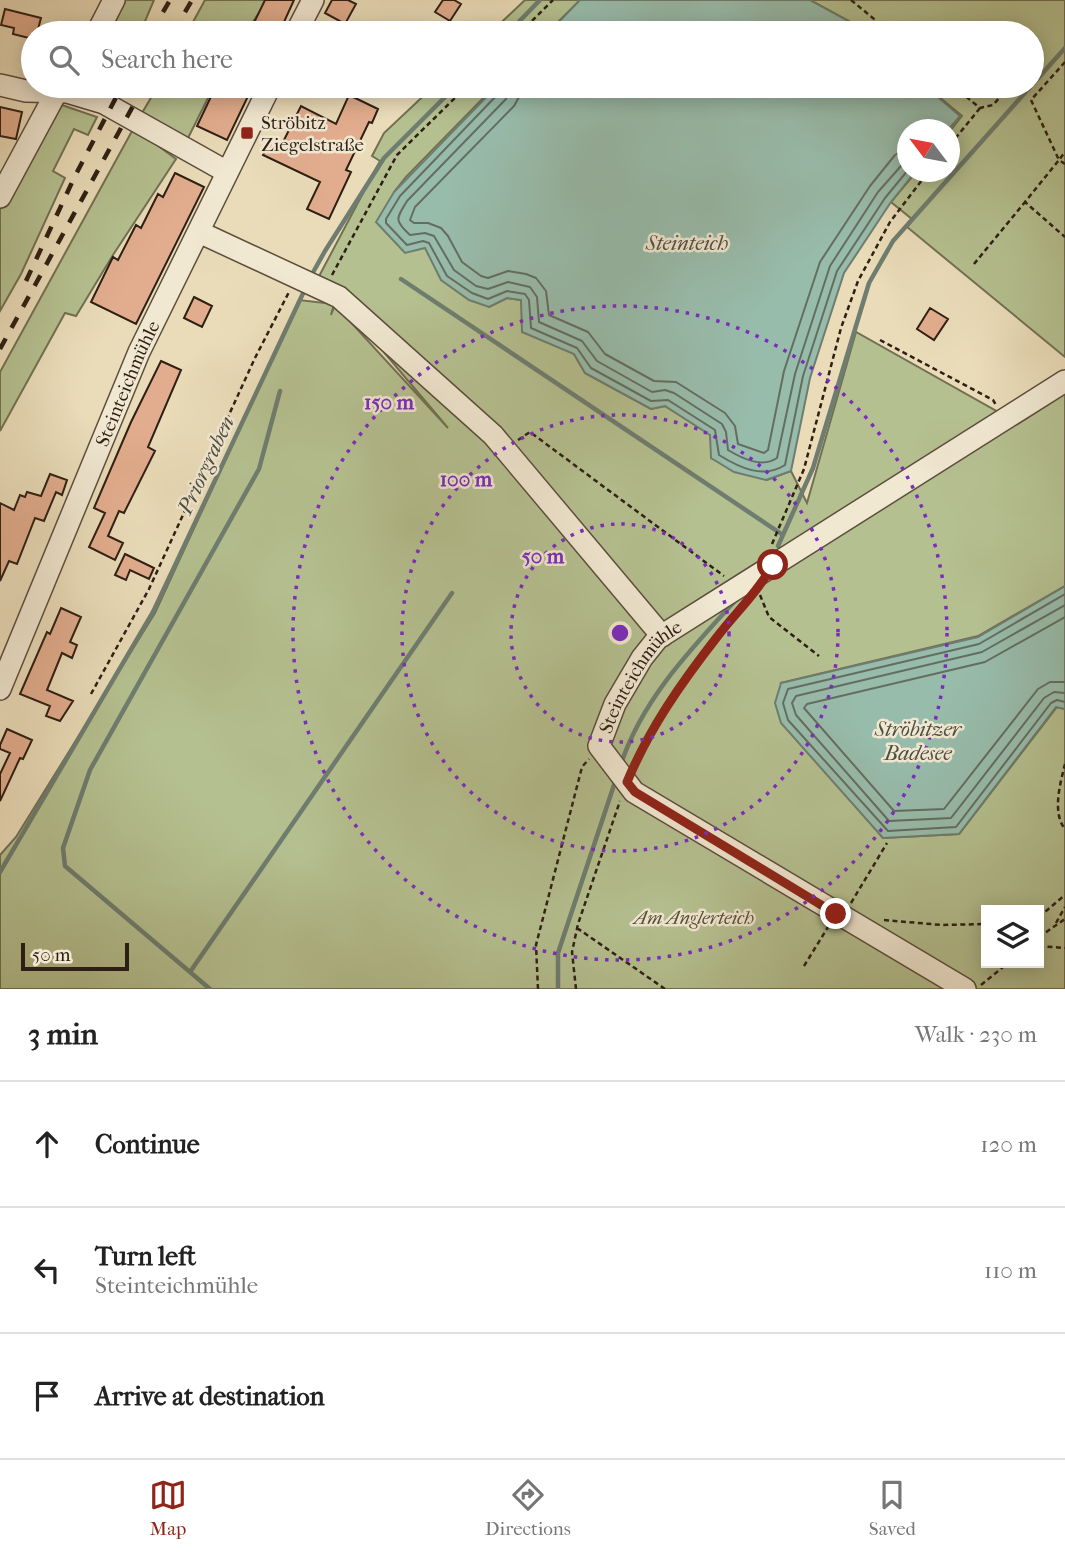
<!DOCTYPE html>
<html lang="en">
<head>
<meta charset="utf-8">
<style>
	body { margin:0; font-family:"IM FELL French Canon",serif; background:#f6f6f6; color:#222 }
	.controls { position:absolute; right:21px; bottom:21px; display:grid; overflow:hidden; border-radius:0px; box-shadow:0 4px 18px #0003 }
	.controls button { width:63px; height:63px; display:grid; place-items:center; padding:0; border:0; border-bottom:2px solid #e0e0e0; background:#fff; color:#222; font:35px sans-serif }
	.compass { position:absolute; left:897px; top:119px; width:63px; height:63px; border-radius:50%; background:#fff; box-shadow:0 4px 18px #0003; rotate:302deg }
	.scale { position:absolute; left:21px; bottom:18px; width:108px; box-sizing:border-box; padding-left:7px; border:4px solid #2e1f14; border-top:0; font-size:19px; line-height:24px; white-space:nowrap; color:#2e1f14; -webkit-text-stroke:5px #f1e8d2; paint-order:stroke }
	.stop { position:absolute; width:21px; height:21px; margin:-16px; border:5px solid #8f2418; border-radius:50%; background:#fff }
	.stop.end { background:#8f2418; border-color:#fff; box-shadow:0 2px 7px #0008 }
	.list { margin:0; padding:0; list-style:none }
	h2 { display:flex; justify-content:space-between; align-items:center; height:91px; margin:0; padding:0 28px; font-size:30px }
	h2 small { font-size:23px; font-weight:400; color:#767676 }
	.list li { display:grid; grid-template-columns:46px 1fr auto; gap:21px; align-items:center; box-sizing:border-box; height:126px; padding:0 28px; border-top:2px solid #e0e0e0 }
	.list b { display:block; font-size:26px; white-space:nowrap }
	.list p { margin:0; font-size:23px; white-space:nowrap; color:#767676 }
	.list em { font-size:23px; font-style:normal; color:#767676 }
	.icon { flex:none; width:38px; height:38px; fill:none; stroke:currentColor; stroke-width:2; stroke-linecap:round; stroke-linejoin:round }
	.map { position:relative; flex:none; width:1065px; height:989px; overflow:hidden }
	.search { position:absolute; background:#fff; box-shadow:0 4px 18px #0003; left:21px; right:21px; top:21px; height:77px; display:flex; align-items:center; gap:18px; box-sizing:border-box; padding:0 24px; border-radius:38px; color:#767676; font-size:26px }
	.sheet { height:469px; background:#fff }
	nav { display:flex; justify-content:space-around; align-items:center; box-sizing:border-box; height:98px; border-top:2px solid #e0e0e0; background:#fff; font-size:19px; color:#767676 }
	nav a { display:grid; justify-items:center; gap:4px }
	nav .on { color:#8f2418 }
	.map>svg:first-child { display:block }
	.green { fill:#b5c090; stroke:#727052; stroke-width:2; fill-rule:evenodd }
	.water { fill:#98bcab; stroke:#6e7d6f; stroke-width:2 }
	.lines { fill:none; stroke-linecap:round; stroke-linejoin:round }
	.shore { stroke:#636e60; stroke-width:2 }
	.stream { stroke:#6e7d6f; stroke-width:4.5 }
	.building { fill:#e2ad8e; stroke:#2e1f14; stroke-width:2 }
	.minor-casing { stroke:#5d4e3d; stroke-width:24 }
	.path { stroke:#2e1f14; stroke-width:2.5; stroke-dasharray:5 3.5; stroke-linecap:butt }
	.minor { stroke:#f1e8d2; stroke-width:21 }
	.rail { stroke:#2e1f14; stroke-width:4.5; stroke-dasharray:12 12; stroke-linecap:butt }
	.route { stroke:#8f2418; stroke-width:9 }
	.ring { fill:none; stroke:#7b2cbf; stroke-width:3.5; stroke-dasharray:3.5 7 }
	.poi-dot { fill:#8f2418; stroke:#f1e8d2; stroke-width:2.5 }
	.labels { text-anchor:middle; stroke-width:5; stroke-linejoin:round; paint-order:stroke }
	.poi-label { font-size:19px; fill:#2e1f14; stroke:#f1e8d2; text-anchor:start }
	.street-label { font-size:19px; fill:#2e1f14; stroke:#f1e8d2 }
	.park-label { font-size:19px; font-style:italic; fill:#564f39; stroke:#f1e8d2 }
	.water-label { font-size:21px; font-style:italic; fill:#4e4e41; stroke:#f1e8d2 }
	.centre { fill:#7b2cbf; stroke:#f1e8d2; stroke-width:3.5 }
	.ring-label { font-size:21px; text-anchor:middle; font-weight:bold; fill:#7b2cbf; stroke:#f1e8d2; stroke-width:5; stroke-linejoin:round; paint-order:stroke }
</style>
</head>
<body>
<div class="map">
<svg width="1065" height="989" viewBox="0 0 1065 989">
	<rect width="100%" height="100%" fill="#eadcb9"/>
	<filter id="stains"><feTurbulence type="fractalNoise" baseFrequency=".00286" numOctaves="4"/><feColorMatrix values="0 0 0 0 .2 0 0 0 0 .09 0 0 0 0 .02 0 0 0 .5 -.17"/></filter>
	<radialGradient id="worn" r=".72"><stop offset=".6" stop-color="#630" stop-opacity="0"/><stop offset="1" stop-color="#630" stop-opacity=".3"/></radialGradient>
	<!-- green -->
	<path class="green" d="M125 0H154L140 33H110Z
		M205 0H268L245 33H187Z
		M525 0H580L547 33H490Z
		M810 0H1065V357L907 227 913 220 891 202 916 172H950V131L962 116 926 86H1032V33H865L856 25Z
		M158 86H214L187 140 142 113Z
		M434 86H495L406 177 394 192 426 247 489 307 507 298 522 300 574 354 585 373 651 409 665 406 711 435V458L767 480 791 471 807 503 856 332 1002 414 1065 374V586L978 636 781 683 868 820 883 838 959 834 1057 707 1065 709V989H0V855L16 837 155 613 299 300 334 304 331 315 335 305 448 428 339 299 316 282 380 161 372 156 384 133ZM986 910H1039V963H986Z
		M59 104 97 117 88 135 74 129 53 171 65 178 21 274 0 311V207Z
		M132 131 146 137 176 159 113 255 76 316 65 313 0 431V372Z"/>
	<!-- water -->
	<path class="water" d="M580 0H810L856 25 865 33H548Z
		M497 86H925L960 116 949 129 908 130V172H915L891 202 844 273 810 378 791 471 766 480 734 472 711 458 710 435 665 406 651 409 585 373 574 354 522 332 521 300 507 298 489 307 469 300 441 280 425 248 405 253 376 222 394 192Z
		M1065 586V709L1056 707 959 834 883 838 781 723 775 703 781 683 978 637Z"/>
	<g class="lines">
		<!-- shore -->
		<path class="shore" d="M501 86 499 93 400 196 386 219V223L407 245 423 241 429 243 447 276 472 293 488 299 507 291 525 294 529 300 531 328 577 348 591 368 651 401 668 400 715 430 719 455C740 468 763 479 785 465L803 376 837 271 885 198 908 170
			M510 86 506 99 407 201C396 219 394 220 410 235L425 233 434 236 454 270 476 286 488 289 508 282 530 287 537 297 539 322 582 341 597 361 652 392 665 390 674 393 722 424 726 432 728 450C743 459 762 468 777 458L795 374 830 266 878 192 908 158
			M521 86 519 97 514 106 415 207 410 220 414 223H428L441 228 448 236 462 262 481 276 488 278 508 271 526 274 536 278 546 291 549 315 588 332 605 354 654 381 676 382 725 413 735 426 738 444 764 453 768 450 784 371 820 262 870 186 895 155 908 147
			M1065 594 979 644 788 689 783 703 788 720 888 831 956 827 1051 703 1057 700 1065 702
			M1065 605 982 652 796 696 792 703 796 715 889 821 951 818 1044 698 1054 692 1065 693
			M1065 617 985 662 807 704 804 708 894 811 944 809 1038 689 1050 682H1065"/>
		<!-- stream -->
		<path class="stream" d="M508 33 540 0
			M1032 85 1065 48
			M311 276 325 251 384 158 456 86
			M401 279 783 535
			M778 546 813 468 869 283 893 241 1031 86
			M621 764C642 700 690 650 735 601
			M0 872 153 612 306 287
			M190 972 452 593
			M210 989 65 866 63 848 90 770 259 469 280 391
			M558 989V953L616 779"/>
	</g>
	<!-- building -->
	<path class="building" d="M265 0H294L279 33H260L251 29Z
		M332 0H348L356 4 345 24 325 13Z
		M443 0H454L461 4 450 21 435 12Z
		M5 9 41 18 37 33H33V39L13 34 14 28 1 25Z
		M216 86H238L250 92 227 140 197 126Z
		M349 95 378 109 372 123 369 122 346 170 351 172 329 219 307 209 320 182 263 155 270 141 281 146 301 106 336 124Z
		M0 107 22 112 16 139 0 136Z
		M175 173 204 187 136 324 91 302 113 257 118 260 136 225 141 228 158 194 163 197Z
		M194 297 212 306 202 327 184 318Z
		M930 308 948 319 934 340 917 329Z
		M161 361 181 370 148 447 155 451 124 513 119 511 108 536 123 543 115 560 89 547 105 513 94 508 131 422Z
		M50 474 67 480 62 495 56 492 44 521 35 518 17 564 9 561 0 581V503L14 510 20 495 25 497 27 492 41 496Z
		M125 554 154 568 149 579 130 570 126 580 115 575Z
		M61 608 81 617 70 642 77 645 72 658 62 653 47 690 73 701 60 721 46 716 50 706 20 694 47 632 50 634Z
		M7 729 32 740 23 759 20 758 0 801V774L10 753 0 749V745Z"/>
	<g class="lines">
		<!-- minor casing -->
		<g class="minor-casing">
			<g id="minor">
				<path d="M97 33 114 0"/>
				<path d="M296 33 313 0"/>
				<path d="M0 85 26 91 67 92 104 103 227 172"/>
				<path d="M0 197 56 93"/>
				<path d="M199 232 339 297 493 435 662 636"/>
				<path id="s1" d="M0 689 139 352 270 86"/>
				<path id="s2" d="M965 989 634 792 599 746 615 704 642 658 658 638 1065 381"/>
			</g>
		</g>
		<!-- path -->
		<path class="path" d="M851 0 891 33
			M520 33 553 0
			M1032 60 1033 59
			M1065 62 1031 100 1059 160 1065 152
			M953 86 980 108 993 105 1010 86
			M950 145 980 108
			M1065 164 1059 160 1025 202 1065 237
			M974 264 1025 202
			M332 275 397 155 467 86
			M880 340 993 400 996 405
			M518 440 530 432 724 576
			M772 544 804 469 841 328 858 281 890 222 928 172
			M760 595 769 617 819 656
			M91 694 149 589 255 358 289 292
			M1065 764C1060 784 1052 813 1065 829
			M634 765C659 707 701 653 742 607
			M851 903 887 843
			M1039 917 1065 895
			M884 920 942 925 986 924
			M1056 923 1065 907
			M577 928 665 989
			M1039 937 1065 919
			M1039 946 1065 948
			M804 966 828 927
			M981 985 1008 963
			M538 989 536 945 582 767 589 759
			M576 989 572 952 578 924 620 801"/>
		<!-- minor -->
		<use href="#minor" class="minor"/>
		<!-- rail -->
		<path class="rail" d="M151 33 170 0
			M173 33 192 0
			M26 281 75 176 122 86
			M0 349 144 86"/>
	</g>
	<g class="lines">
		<!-- route -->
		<path class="route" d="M773 565C757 593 737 611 717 637 681 683 649 729 627 782L635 792 836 914"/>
	</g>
	<!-- distance rings -->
	<g class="ring">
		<circle cx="620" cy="633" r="109"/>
		<circle cx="620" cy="633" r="218"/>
		<circle cx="620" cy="633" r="327"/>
	</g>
	<!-- markers -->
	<rect class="poi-dot" x="240" y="126" width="14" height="14" rx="3.5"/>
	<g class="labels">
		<!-- poi labels -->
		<g class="poi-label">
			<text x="261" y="129">Ströbitz<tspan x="261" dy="22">Ziegelstraße</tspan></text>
		</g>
		<!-- street labels -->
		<g class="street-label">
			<text dy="7" stroke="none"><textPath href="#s1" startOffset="331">Steinteichmühle</textPath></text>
			<text dy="7" stroke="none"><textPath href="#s2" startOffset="525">Steinteichmühle</textPath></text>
		</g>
		<!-- park labels -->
		<g class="park-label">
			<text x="694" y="924">Am Anglerteich</text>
		</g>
		<!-- water labels -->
		<g class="water-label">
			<text x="687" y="250">Steinteich</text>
			<text transform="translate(206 465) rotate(-65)" y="7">Priorgraben</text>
			<text x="918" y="736">Ströbitzer<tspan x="918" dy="24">Badesee</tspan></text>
		</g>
	</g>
	<circle cx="620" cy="633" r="10" class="centre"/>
	<g class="ring-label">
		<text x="389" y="409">150 m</text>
		<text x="466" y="486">100 m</text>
		<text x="543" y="563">50 m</text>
	</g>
	<rect width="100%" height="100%" filter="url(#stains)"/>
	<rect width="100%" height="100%" fill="url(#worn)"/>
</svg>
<div class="controls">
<button><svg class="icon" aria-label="layers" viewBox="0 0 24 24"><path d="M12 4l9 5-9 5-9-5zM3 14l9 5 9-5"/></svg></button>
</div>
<svg class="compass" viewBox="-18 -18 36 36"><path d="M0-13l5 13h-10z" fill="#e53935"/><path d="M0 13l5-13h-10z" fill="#767676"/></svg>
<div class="scale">50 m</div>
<div class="stop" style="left:773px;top:565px"></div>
<div class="stop end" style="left:836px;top:914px"></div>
<div class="search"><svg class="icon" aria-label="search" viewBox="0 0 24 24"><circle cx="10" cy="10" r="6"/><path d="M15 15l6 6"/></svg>Search here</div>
</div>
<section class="sheet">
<h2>3 min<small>Walk · 230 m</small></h2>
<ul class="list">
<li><svg class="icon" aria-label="ahead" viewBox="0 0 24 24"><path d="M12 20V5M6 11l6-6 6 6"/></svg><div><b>Continue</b></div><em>120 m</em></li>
<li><svg class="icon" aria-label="left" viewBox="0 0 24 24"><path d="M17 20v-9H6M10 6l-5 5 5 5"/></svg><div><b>Turn left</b><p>Steinteichmühle</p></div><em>110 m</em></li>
<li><svg class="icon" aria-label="arrive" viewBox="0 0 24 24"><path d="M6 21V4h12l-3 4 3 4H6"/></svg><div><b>Arrive at destination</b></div></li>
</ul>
</section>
<nav>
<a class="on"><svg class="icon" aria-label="map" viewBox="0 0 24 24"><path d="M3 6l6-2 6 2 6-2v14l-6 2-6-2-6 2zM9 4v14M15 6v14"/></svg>Map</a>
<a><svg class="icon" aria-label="directions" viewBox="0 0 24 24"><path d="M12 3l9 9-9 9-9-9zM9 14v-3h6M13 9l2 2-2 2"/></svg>Directions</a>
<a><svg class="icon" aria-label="saved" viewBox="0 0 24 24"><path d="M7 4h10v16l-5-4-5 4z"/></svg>Saved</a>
</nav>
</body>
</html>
